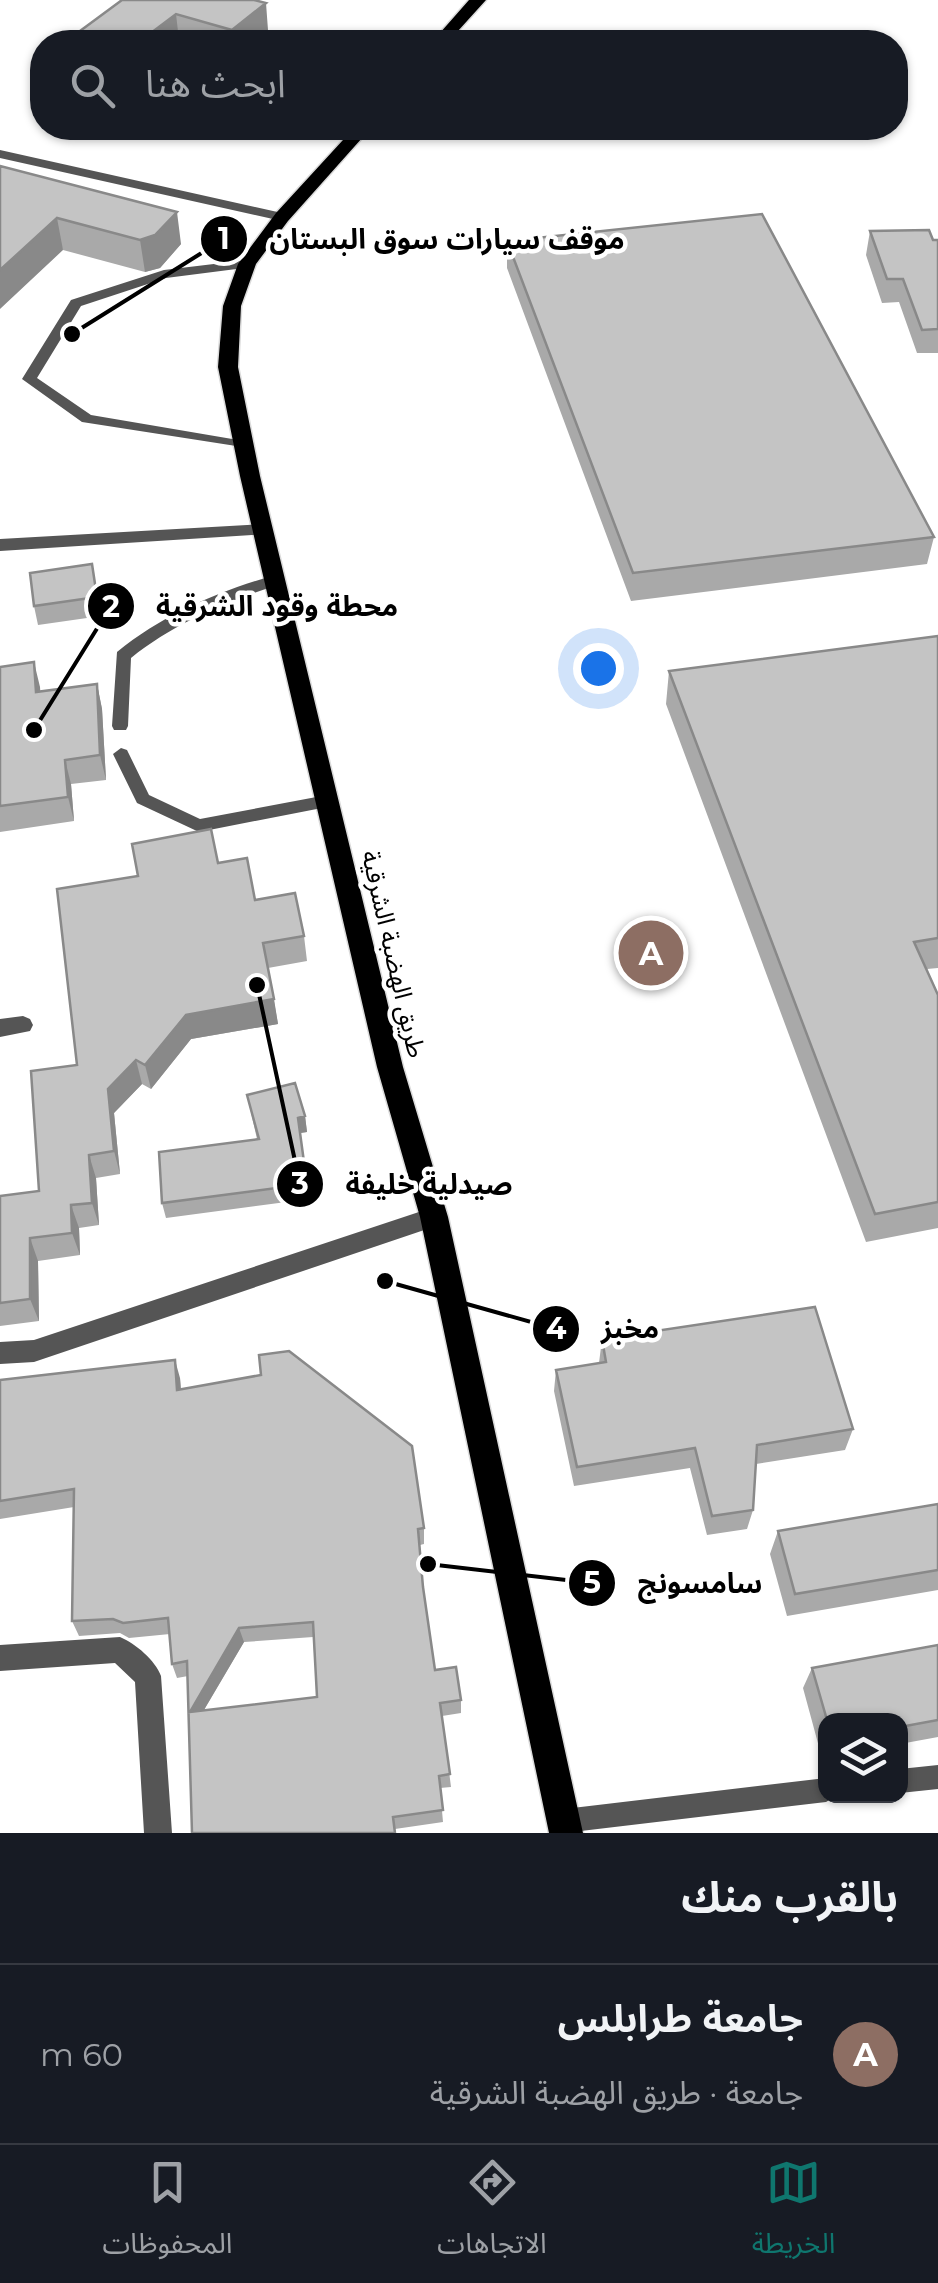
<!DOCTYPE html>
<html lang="ar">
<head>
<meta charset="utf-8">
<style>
	body { margin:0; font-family:Montserrat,"Noto Sans Arabic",sans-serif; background:#20242c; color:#f1f3f6; direction:rtl }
	.controls { position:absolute; right:30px; bottom:30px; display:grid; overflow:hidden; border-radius:20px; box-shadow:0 2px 8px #0004 }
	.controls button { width:90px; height:90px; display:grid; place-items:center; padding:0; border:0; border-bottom:2px solid #363941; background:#171b24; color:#f1f3f6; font:50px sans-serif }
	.you { position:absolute; left:598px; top:668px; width:35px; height:35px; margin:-25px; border:8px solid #fff; border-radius:50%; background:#1a73e8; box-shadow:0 0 0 15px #1a73e833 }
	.badge { display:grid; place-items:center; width:65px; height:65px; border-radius:50%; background:#0f766e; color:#fff; font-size:32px; font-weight:700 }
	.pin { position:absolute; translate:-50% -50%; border:5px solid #fff; box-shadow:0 2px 10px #0006 }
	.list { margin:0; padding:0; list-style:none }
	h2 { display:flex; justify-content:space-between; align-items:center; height:130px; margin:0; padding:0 40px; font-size:42px }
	h2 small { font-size:32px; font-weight:400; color:#9ea1a6 }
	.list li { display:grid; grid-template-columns:65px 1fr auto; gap:30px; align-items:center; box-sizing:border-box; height:180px; padding:0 40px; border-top:2px solid #363941 }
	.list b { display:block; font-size:38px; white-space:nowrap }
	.list p { margin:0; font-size:32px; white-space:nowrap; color:#9ea1a6 }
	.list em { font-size:32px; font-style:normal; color:#9ea1a6 }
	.icon { flex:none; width:55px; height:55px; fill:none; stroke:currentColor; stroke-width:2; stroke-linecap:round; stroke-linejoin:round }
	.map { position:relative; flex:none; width:938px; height:1833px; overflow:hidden; direction:ltr }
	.search { position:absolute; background:#171b24; box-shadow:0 2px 8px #0004; left:30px; right:30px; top:30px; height:110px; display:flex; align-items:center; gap:25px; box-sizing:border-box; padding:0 35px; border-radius:40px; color:#9ea1a6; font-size:38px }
	.sheet { height:310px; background:#171b24 }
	nav { display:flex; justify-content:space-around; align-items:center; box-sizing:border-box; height:140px; border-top:2px solid #363941; background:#171b24; font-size:28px; color:#9ea1a6 }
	nav a { display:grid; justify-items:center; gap:5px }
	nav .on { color:#0f766e }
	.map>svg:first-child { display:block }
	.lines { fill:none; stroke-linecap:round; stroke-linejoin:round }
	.primary-casing { stroke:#dbdbdb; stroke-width:3 }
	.service { fill:#555; fill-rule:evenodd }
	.minor { fill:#555; fill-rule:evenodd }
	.primary { fill:#000; fill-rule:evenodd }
	.wall { fill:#a9a9a9; fill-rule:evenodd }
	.shaded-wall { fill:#898989 }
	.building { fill:#c4c4c4; stroke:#898989; stroke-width:2.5; fill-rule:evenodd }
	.labels { text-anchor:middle; stroke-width:9; stroke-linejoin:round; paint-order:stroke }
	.street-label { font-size:25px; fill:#000; stroke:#fff }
	.leader { fill:none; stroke:#000; stroke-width:4 }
	.callout-dot { fill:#000; stroke:#fff; stroke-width:4 }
	.mark-label { font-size:30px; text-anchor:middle; font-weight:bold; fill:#fff }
	.callout-label { font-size:28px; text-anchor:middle; font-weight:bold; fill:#000; stroke:#fff; stroke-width:9; stroke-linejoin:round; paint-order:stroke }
</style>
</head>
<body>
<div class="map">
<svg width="938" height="1833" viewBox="0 0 938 1833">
	<rect width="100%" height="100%" fill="#fff"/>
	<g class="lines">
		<!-- primary casing -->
		<g class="primary-casing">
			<path id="primary" d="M469 0H486L448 42H432Z
				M354 128H371L288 221 256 264 241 306 238 367 260 476 403 1067 448 1217 583 1833H549L420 1217 377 1067 240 476 218 367 223 306 238 264 276 213Z"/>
		</g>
		<!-- service -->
		<path class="service" d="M247 260 252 261V267L166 278 81 306 37 378 91 415 244 441 251 445 249 448 82 422 22 379 71 300 164 270Z
			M275 575 283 580 280 584C226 602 176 622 131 658L128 726 126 730H114L112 726 117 652C164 614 217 592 275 575Z
			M121 748 127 750 149 795 200 819 327 795 335 801 327 807 199 832 137 803 113 754Z
			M938 1765V1789L900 1793V1769Z
			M826 1778V1796H836L826 1802 564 1833 556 1829 552 1821 556 1813 564 1809Z"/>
		<!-- minor -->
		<path class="minor" d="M0 150 282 213 289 217 282 221 0 158Z
			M263 524 269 526V534L0 551V539Z
			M23 1016 30 1019 33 1025 30 1031 0 1037V1019Z
			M434 1207 442 1210 445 1217 442 1224 34 1362 0 1364V1342L34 1340Z
			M120 1637C136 1644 155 1660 161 1676L172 1833H144L135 1682 115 1663 0 1671V1645Z"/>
		<!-- primary -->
		<use href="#primary" class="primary"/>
	</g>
	<!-- wall -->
	<path class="wall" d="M122 0 268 30 252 42H187L179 40 176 42H82L80 31Z
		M0 166 181 244 160 268 145 272 63 250Z
		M870 231 938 240V353H917L899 302 882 303 866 255Z
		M507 241 934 537 927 564 631 601 507 268Z
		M96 583 101 616 38 625 34 606Z
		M938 636V968L927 969 938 995V1228L866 1242 666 704 669 671Z
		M0 667 40 687V692L97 684 102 709 106 780 71 784 74 821 0 832Z
		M218 863 255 900 304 936 307 961 268 968 278 1024 191 1039 151 1089 142 1084 114 1113 120 1174 96 1178 99 1225 79 1228 80 1255 38 1261 39 1321 0 1326V1196L39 1191 77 1065Z
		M247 1095 305 1116 307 1132 300 1133 309 1199 166 1218 162 1203 257 1139Z
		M602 1339 853 1429 845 1450 756 1464 753 1510 747 1529 707 1535 690 1468 574 1486 554 1391 556 1370 599 1363Z
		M180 1378 181 1389 424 1528V1544L420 1545 423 1587 435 1670 461 1700V1713L442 1716 451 1787 440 1788 443 1822 395 1829 192 1833 188 1676 177 1678 172 1664 170 1634 129 1638 120 1633 79 1636 72 1621 74 1507 0 1519V1380ZM313 1637 317 1697 204 1710 244 1642Z
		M938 1504V1590L787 1616 770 1554 778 1531Z
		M938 1645V1737L900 1744V1720H826V1757L822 1758 803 1688 812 1668Z"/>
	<!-- shaded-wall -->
	<path class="shaded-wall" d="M266 3 268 30 252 42H233L232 30Z
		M176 14 179 40 176 42H139Z
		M177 212 181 244 160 268 145 272 140 240Z
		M57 218 63 250 0 309V270Z
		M34 662 40 687 42 717 36 692Z
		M97 684 102 709 106 780 100 755Z
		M65 760 71 784 74 821 68 797Z
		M274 999 278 1024 191 1039 151 1089 145 1065 186 1015Z
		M136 1060 142 1084 114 1113 120 1174 114 1151 108 1089Z
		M305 1116 307 1132 300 1133 309 1199 298 1118Z
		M89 1155 96 1178 99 1225 92 1203Z
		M71 1205 79 1228 80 1255 72 1233Z
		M30 1238 38 1261 39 1321 30 1299Z
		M175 1360 180 1378 182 1408 177 1390Z
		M239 1628 244 1642 195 1725 190 1712Z"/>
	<!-- building -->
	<path class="building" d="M122 0H254L266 3 232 30 176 14 139 42H118L80 31Z
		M0 166 177 212 155 235 140 240 57 218 0 270Z
		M762 214 934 537 633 573 507 241Z
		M929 230 933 240H938V329L922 330 903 279H887L870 231Z
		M92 564 97 597 34 606 30 573Z
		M938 636V938L914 942 938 995V1202L875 1214 669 671Z
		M34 662 36 692 97 684 100 755 65 760 68 797 0 806V667Z
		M211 829 218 863 247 858 255 900 295 893 304 936 263 943 274 999 186 1015 145 1065 136 1060 108 1089 114 1151 89 1155 92 1203 71 1205 72 1233 30 1238V1299L0 1303V1196L39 1191 31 1071 77 1065 57 889 138 876 132 844Z
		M295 1083 305 1116 298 1118 307 1184 162 1203 159 1152 259 1139 247 1095Z
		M815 1307 853 1429 757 1445 753 1510 712 1516 695 1448 577 1467 556 1370 606 1362 602 1339Z
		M289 1351 412 1446 424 1528 418 1529 423 1587 435 1670 456 1667 461 1700 440 1703 450 1774 439 1776 443 1810 393 1817 395 1833H192L187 1661 172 1664 168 1618 123 1623 113 1619 72 1621 74 1489 0 1501V1380L175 1360 177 1390 261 1375 259 1355ZM313 1622 317 1697 190 1712 239 1628Z
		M938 1504V1570L795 1594 778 1531Z
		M938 1645V1720L900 1727V1720H827L812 1668Z"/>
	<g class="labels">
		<!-- street labels -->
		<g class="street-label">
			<text transform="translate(394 954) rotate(77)" y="9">طريق الهضبة الشرقية</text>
		</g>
	</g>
	<!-- callouts -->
	<path class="leader" d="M72 334L224 239M34 730L111 606M257 985L300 1184M385 1281L556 1329M428 1564L592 1583"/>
	<g class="callout-dot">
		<circle cx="72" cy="334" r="10"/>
		<circle cx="34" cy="730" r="10"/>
		<circle cx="257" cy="985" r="10"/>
		<circle cx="385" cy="1281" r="10"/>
		<circle cx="428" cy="1564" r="10"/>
		<circle cx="224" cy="239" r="25"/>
		<circle cx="111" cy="606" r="25"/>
		<circle cx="300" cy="1184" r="25"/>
		<circle cx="556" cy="1329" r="25"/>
		<circle cx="592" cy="1583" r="25"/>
	</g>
	<g class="mark-label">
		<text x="224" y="249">1</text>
		<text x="111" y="617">2</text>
		<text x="300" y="1194">3</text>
		<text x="556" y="1339">4</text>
		<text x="592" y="1593">5</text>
	</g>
	<g class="callout-label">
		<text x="447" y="249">موقف سيارات سوق البستان</text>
		<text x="277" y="616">محطة وقود الشرقية</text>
		<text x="429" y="1194">صيدلية خليفة</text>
		<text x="630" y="1338">مخبز</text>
		<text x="700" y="1593">سامسونج</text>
	</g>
</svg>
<div class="controls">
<button><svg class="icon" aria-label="layers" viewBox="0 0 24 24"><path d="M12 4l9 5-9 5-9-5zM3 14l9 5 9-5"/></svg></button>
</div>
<div class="you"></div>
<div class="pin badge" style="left:651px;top:953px;background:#8d6e63">A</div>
<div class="search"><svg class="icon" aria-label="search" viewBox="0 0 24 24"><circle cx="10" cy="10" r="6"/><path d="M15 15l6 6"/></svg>ابحث هنا</div>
</div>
<section class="sheet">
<h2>بالقرب منك<small></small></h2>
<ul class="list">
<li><span class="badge" style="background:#8d6e63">A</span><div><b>جامعة طرابلس</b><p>جامعة · طريق الهضبة الشرقية</p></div><em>60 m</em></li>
</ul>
</section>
<nav>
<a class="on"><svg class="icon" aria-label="map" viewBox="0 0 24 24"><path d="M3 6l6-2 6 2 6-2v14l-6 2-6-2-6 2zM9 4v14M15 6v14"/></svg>الخريطة</a>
<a><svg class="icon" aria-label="directions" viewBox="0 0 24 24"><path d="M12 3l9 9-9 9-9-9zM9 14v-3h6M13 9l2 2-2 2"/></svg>الاتجاهات</a>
<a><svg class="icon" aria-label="saved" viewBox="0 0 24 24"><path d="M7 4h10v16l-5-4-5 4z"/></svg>المحفوظات</a>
</nav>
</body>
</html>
